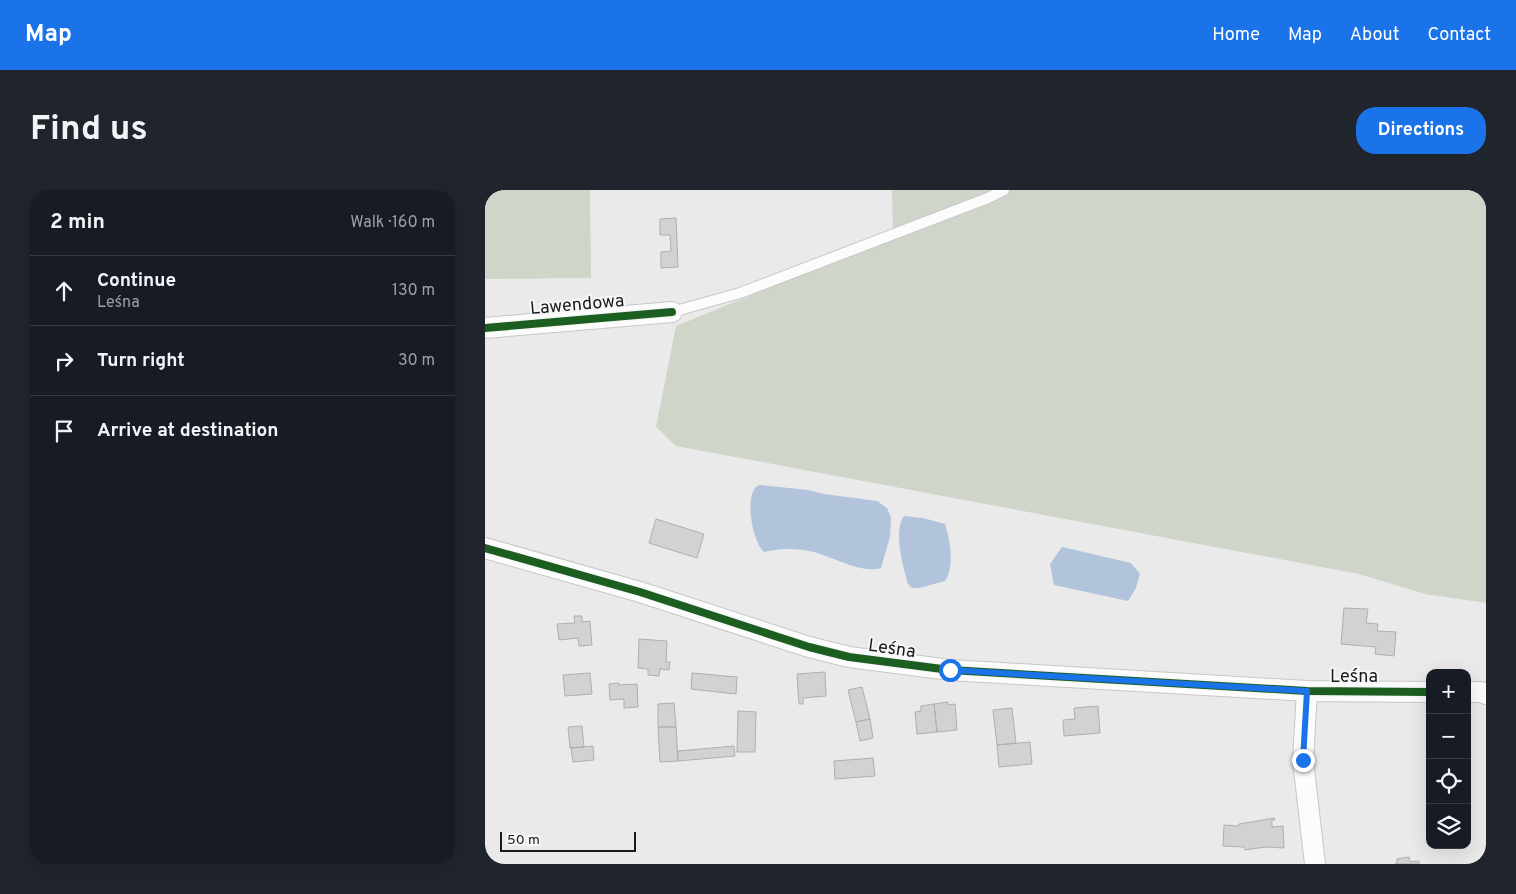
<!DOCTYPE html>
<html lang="en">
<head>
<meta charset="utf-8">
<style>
	body { margin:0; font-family:Overpass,sans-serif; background:#20242c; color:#f1f3f6 }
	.controls { position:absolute; right:15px; bottom:15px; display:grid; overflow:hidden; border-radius:10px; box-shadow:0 5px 20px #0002 }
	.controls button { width:45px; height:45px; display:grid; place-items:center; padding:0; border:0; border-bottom:1px solid #363941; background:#171b24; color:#f1f3f6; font:25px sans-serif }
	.scale { position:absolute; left:15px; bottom:12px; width:136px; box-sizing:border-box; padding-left:5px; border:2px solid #191919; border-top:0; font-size:14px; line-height:18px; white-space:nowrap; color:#191919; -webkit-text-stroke:4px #f7f7f9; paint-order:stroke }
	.stop { position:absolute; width:15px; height:15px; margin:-11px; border:4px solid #1a73e8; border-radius:50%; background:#fff }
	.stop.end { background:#1a73e8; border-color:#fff; box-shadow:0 1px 5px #0008 }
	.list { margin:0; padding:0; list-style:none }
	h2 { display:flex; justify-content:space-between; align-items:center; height:65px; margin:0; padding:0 20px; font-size:21px }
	h2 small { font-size:16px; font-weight:400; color:#9ea1a6 }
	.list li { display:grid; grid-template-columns:32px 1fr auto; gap:15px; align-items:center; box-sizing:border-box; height:70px; padding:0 20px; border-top:1px solid #363941 }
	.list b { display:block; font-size:19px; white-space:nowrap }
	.list p { margin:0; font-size:16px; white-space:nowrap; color:#9ea1a6 }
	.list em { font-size:16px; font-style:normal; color:#9ea1a6 }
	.icon { flex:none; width:28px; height:28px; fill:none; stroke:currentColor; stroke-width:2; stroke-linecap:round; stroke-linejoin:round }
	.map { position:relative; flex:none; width:1001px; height:674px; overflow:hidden; border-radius:20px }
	header { display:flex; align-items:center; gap:30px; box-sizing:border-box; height:70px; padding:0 25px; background:#1a73e8; color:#fff }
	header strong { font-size:24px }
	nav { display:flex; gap:28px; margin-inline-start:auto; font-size:18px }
	.intro { display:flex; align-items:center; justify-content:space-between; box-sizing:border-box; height:120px; padding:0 30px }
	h1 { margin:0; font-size:35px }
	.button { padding:12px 22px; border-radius:20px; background:#1a73e8; color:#fff; font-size:18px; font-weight:700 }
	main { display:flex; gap:30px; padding:0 30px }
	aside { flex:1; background:#171b24; border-radius:20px; box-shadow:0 5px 20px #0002 }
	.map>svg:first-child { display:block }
	.green { fill:#cfd6c9 }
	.water { fill:#b1c4db }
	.building { fill:#d2d2d2; stroke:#afafaf }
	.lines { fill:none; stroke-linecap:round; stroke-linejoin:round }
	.lane-casing { stroke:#c7c7c9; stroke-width:12 }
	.street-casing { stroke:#c7c7c9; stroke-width:22 }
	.lane { stroke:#fcfcfc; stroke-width:10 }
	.street { stroke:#fcfcfc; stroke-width:20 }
	.cycleway-casing { stroke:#f7f7f9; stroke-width:11 }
	.cycleway { stroke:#1b5e20; stroke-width:8 }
	.route { stroke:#1a73e8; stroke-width:6 }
	.labels { text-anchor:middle; stroke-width:4; stroke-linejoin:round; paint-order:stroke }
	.street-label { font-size:18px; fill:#191919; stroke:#f7f7f9 }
</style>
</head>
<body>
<header>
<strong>Map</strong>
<nav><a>Home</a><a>Map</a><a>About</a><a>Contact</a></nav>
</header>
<div class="intro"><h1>Find us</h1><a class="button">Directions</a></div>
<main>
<aside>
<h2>2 min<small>Walk · 160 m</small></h2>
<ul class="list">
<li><svg class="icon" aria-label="ahead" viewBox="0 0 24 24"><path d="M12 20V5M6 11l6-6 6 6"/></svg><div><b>Continue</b><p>Leśna</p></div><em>130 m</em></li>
<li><svg class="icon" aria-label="right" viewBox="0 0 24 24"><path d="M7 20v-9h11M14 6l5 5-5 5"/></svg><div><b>Turn right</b></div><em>30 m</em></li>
<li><svg class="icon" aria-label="arrive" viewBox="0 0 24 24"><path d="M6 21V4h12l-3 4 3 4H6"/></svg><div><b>Arrive at destination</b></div></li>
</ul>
</aside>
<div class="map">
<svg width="1001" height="674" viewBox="0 0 1001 674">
	<rect width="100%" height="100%" fill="#eaeaeb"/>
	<!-- green -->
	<path class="green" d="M0 0H105L106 88 0 89Z
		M407 0H1001V413L940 404 874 384 191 256 171 237 191 136 408 47Z"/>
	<!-- water -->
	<path class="water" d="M274 295 323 300 339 304 392 311 402 318 406 328 405 347 396 378C377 384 348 367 329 362 312 358 295 358 279 362 267 351 258 302 274 295Z
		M419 326 438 328 460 334C465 350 470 376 460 391L434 398H427L423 394C418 376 408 342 419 326Z
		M577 357 646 373 655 384 651 398 643 411 569 395 565 374Z"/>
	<!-- building -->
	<path class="building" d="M191 28 193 77 176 78V62L186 61 185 45H175V29Z
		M171 329 219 344 212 368 164 353Z
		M859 418 883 419 881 433 893 434 892 441 911 442 909 466 890 464 891 457 856 454Z
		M89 426H97V432L105 431 107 455 94 456 93 448 74 450 72 434 90 433Z
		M154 449 182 451 181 472H185L184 480 175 479 174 486 163 485V479L153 478Z
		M340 482 341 506 318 508V514H314L312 484Z
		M105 483 107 504 80 506 78 485Z
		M207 483 252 487 251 504 206 499Z
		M134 493V495L152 494 153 517 139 518V509L125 510 124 494Z
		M377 497 385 529 371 532 363 500Z
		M463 512V515L470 514 472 540 452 542 449 514Z
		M189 513 191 537H173V514Z
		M449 514 452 542 432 544 430 522 436 521V516Z
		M613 516 615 543 579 546 578 530 590 529 589 518Z
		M527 518 531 553 512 555 508 520Z
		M253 521 271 522 270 562H252Z
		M385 529 388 548 375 551 371 532Z
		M97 536 99 557 85 558 83 537Z
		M173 537H191L193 571 175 572Z
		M545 552 547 574 514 577 512 555Z
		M108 556 109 570 88 572 86 558Z
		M249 556 250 566 193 571V561Z
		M388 568 390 586 350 589 349 571Z
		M789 628 790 630H787V637L798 636 799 658 780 657 760 660 759 657 738 656 739 635 754 636V634Z
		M924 667 925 672 934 671V674H910H912V669Z"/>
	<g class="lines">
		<!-- lane casing -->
		<g class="lane-casing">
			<path id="lane" d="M187 122 255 103 503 8 519 0"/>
		</g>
		<!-- street casing -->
		<g class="street-casing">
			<path id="street" d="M0 138 187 122
				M0 358 155 402 324 457 364 467 465 480 822 501 945 502
				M822 501 818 571 830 674
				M982 502H996L1001 504"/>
		</g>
		<!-- lane -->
		<use href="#lane" class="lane"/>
		<!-- street -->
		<use href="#street" class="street"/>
		<!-- cycleway casing -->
		<g class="cycleway-casing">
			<path id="cycleway" d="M0 138 187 122
				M0 358 155 402 324 457 364 467 465 480 822 501 945 502"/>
		</g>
		<!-- cycleway -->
		<use href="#cycleway" class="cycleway"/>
	</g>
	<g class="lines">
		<!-- route -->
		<path class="route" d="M465 480 822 501 818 570"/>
	</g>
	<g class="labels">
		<!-- street labels -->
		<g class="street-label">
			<text transform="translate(92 114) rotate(-5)" y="6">Lawendowa</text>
			<text transform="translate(407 458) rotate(8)" y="6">Leśna</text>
			<text x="869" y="492">Leśna</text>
		</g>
	</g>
</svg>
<div class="controls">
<button>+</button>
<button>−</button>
<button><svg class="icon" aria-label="locate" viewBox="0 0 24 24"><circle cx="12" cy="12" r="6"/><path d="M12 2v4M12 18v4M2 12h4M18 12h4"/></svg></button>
<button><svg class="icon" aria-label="layers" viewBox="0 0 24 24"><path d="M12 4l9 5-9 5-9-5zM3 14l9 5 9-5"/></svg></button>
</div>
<div class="scale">50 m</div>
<div class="stop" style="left:465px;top:480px"></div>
<div class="stop end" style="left:818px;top:570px"></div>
</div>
</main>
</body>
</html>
